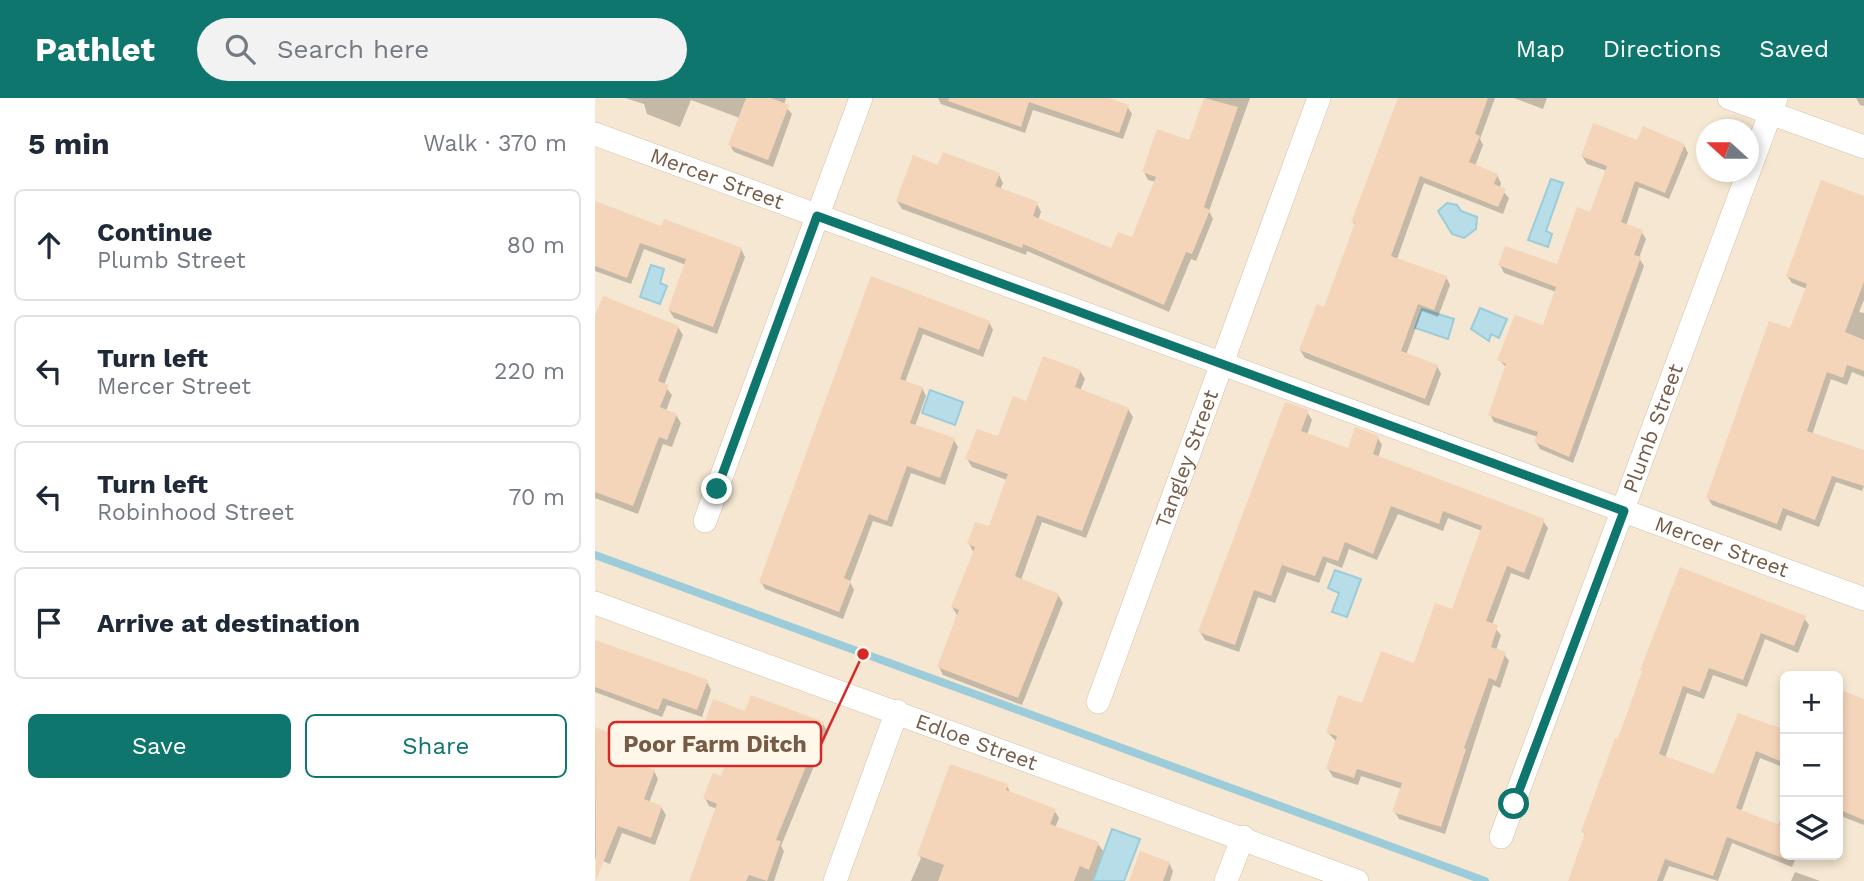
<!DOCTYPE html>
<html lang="en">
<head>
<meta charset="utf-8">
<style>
	body { margin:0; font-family:"Work Sans",sans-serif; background:#f2f2f3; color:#1f2937 }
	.controls { position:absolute; right:21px; bottom:21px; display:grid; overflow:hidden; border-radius:10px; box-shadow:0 4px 10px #0003 }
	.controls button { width:63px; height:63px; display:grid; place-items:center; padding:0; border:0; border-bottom:2px solid #e0e1e3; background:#fff; color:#1f2937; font:35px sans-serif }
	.compass { position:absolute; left:1101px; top:21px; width:63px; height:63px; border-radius:50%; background:#fff; box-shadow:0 4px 10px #0003; rotate:291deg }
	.stop { position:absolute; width:21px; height:21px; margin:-16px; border:5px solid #0f766e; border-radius:50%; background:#fff }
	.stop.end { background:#0f766e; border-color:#fff; box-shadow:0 2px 7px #0008 }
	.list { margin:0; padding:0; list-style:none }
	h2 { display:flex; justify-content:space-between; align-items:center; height:91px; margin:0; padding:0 28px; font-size:30px }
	h2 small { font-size:23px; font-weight:400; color:#747a83 }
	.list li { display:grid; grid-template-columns:46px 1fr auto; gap:21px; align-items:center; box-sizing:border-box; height:112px; margin:0 14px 14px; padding:0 14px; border:2px solid #e0e1e3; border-radius:10px }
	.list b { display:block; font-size:26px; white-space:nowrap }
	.list p { margin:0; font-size:23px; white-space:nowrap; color:#747a83 }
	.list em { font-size:23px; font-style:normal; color:#747a83 }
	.actions { display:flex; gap:14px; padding:21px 28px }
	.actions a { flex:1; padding:16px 0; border:2px solid #0f766e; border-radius:10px; text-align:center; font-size:24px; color:#0f766e }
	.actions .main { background:#0f766e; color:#fff }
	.icon { flex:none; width:38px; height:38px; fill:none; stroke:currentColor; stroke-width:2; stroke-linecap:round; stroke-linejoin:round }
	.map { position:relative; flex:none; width:1269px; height:783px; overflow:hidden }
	header { display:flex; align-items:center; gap:42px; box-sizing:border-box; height:98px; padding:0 35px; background:#0f766e; color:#fff }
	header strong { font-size:33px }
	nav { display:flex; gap:38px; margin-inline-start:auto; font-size:24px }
	.search { width:490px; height:63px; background:#f2f2f3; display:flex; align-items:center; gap:18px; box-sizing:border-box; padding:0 24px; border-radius:38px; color:#747a83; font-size:26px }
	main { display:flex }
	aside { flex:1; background:#fff }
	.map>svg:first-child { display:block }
	.residential { fill:#f5e7d1; fill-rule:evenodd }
	.water { fill:#b6dde8; stroke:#9cccda; stroke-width:2 }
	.shadow { fill:#0003 }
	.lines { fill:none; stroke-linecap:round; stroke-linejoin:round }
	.stream { stroke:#9cccda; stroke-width:8 }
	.building { fill:#f4d5b9 }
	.street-casing { stroke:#d1bfab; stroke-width:24 }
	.street { stroke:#fff; stroke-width:23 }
	.route { stroke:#0f766e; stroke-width:9 }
	.labels { text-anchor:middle; stroke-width:5; stroke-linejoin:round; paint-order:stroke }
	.street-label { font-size:21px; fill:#765b47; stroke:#fff8ea }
	.leader { fill:none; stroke:#d62828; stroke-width:2.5 }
	.callout-dot { fill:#d62828; stroke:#fff8ea; stroke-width:2.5 }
	.callout { fill:#fff8ea; stroke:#d62828; stroke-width:2.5 }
	.callout-label { font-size:23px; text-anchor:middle; font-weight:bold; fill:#765b47 }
</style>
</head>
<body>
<header>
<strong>Pathlet</strong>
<div class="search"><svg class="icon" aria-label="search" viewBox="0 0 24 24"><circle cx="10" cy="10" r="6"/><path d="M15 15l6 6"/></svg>Search here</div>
<nav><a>Map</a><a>Directions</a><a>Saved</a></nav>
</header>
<main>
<aside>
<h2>5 min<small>Walk · 370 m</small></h2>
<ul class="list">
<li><svg class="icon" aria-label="ahead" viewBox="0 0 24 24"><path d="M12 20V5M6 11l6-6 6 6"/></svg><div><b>Continue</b><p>Plumb Street</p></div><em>80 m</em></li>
<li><svg class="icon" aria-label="left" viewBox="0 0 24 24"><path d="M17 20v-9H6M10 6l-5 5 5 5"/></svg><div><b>Turn left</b><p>Mercer Street</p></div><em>220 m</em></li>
<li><svg class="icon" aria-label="left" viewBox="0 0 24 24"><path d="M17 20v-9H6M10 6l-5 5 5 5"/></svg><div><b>Turn left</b><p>Robinhood Street</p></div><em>70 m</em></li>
<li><svg class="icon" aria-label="arrive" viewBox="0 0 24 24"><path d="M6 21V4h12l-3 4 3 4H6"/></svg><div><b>Arrive at destination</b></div></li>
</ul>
<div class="actions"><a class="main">Save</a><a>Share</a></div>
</aside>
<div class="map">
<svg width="1269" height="783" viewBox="0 0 1269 783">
	<rect width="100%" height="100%" fill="#fdf5e2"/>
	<!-- residential -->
	<path class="residential" d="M0 0H1269V783H0ZM1112 32H1154V74H1112ZM1190 578H1243V757H1190Z"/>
	<!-- water -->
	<path class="water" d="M956 81 968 85 951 133 957 136 953 149 933 142Z
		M852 105 862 107 866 113 882 119 881 131 869 140 857 136 843 113Z
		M56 167 69 171 65 185 72 188 65 206 45 199Z
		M885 210 912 221 904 240 896 236 894 243 876 231Z
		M827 211 859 221 853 241 820 230Z
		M335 292 368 304 360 327 327 315Z
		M740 472 766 481 752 519 737 514 744 495 733 490Z
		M517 731 545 741 529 783H498Z"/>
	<!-- shadow -->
	<path class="shadow" d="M30 0H191L189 7 197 16 178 69 139 54 135 47 145 20 96 2 85 29 52 16 49 6Z
		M343 0H508L532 8 537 16 528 41 438 12 430 35 346 6Z
		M611 0H655L614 113 618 121 601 163 596 161 574 214 432 153 431 157 307 111 302 103 344 69 404 77 408 85 405 92 442 106 446 114 443 122 517 152 538 142 561 84 553 82 549 74 595 45Z
		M804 0H900L885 41 888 47 880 68 902 77 906 85 905 90 914 100 908 116 829 85 802 161 851 179 855 187 843 219 827 213 811 257 842 268 846 276 834 308 710 260 705 252 730 211 761 129 758 124Z
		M919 0H952L948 11Z
		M1261 0H1269V8L1265 7Z
		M1043 45 1089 47 1093 55 1074 101 1044 89 1031 128 1046 133 1051 141 1044 160 1049 168 978 365 945 351 941 344 943 339 899 324 895 316 912 270 904 262 949 230 961 194 909 175 905 167 963 169 996 116 1012 73 992 66 987 58Z
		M1269 100V202L1264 214 1269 215V279L1257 274 1252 287 1236 281 1217 337 1269 354V388L1267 393 1241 384 1224 429 1192 417 1186 433 1117 407 1113 400 1196 233 1212 191 1197 185 1192 178Z
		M0 105 67 130 146 151 150 159 122 236 79 220 74 212 91 167 49 151 36 186 0 173Z
		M277 180 394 224 398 232 388 259 328 236 310 284 327 290 331 298 320 328 359 342 363 349 350 387 316 375 297 429 278 423 255 484 259 492 248 521 170 491 166 484Z
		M0 223 83 229 88 237 69 287 77 297 71 313 81 317 86 325 77 349 68 346 43 416 0 400Z
		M485 273 490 281 485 293 533 311 538 319 491 440 447 424 426 482 463 497 468 505 427 607 348 577 344 569 362 517 357 509 379 455 374 446 395 431 412 382 377 369 372 361 404 341 432 306Z
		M712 314 717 322 712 337 754 352 783 340 787 347 783 360 948 423 953 430 934 482 916 475 897 527 906 537 901 552 909 556 914 563 905 590 898 587 850 736 804 721 799 713 807 691 766 678 763 687 738 679 733 671 742 644 733 635 820 567 858 514 887 433 853 420 848 433 803 416 782 462 754 451 747 470 732 464 724 485 692 474 680 505 663 499 644 554 610 542 605 534Z
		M1209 520 1214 527 1203 555 1170 541 1152 589 1118 577 1109 601 1092 595 1070 660 1120 679 1144 617 1190 632V670L1165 660 1146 714 1183 728 1190 711V757H1202L1197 769 1137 745 1123 783 1074 768 1068 783H975L991 738 988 734 1048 575Z
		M0 556 112 584 116 592 107 619 72 607 67 619 0 594Z
		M1243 593 1269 603V727L1243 717Z
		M151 615 228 626 233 634 186 748 189 753 179 783H98L122 711 114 708 110 700 127 680 141 647 114 637 110 629Z
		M0 631 47 649 52 657 47 669 59 673 63 681 54 705 66 709 71 717 60 747 27 735 15 766 0 760Z
		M412 688 416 696 459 712 464 720 460 730 503 746 508 753 497 783H316L326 760 324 757Z
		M574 765 578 773 575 783H536Z
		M1200 774 1225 783H1196Z"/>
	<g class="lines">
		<!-- stream -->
		<path class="stream" d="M0 457 890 783"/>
	</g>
	<!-- building -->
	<path class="building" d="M151 0H176L194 7 173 62 133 47Z
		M354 0H514L534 7 524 35 434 4 426 29 353 3Z
		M609 0 643 9 609 109 615 112 597 156 591 154 569 207 428 146 427 150 301 103 318 57 343 67 348 54 405 75 400 88 443 104 438 118 516 150 523 134 537 139 561 79 547 74 562 31 594 42Z
		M803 0H893L880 36 885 38 874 64 903 76 899 86 911 91 903 109 825 78 796 158 852 178 839 212 823 206 806 253 843 267 830 301 704 252 722 206 729 209 760 125 756 124Z
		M998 25 1042 42 1048 28 1090 46 1070 95 1040 83 1026 124 1048 132 1039 157 1046 159 974 359 939 344 943 334 893 317 911 266 902 262 920 217 948 227 961 189 903 167 910 148 962 166 982 109 995 114 1012 68 986 58Z
		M1226 82 1269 98V184L1250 234 1269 242V273L1252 267 1248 280 1232 274 1212 333 1269 352V388L1237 378 1220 422 1188 410 1182 426 1111 400 1174 223 1195 230 1212 186 1191 178Z
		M0 103 66 128 69 121 147 150 118 229 73 212 91 161 45 145 32 180 0 168Z
		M276 178 395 223 384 252 324 229 305 281 328 289 315 325 360 340 345 380 312 368 292 423 274 416 249 480 256 483 244 514 164 484Z
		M8 198 84 228 63 283 74 287 65 309 82 316 72 342 64 339 38 408 0 394V218Z
		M448 258 486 272 480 289 534 310 487 433 442 417 420 478 464 496 423 600 342 569 364 512 356 509 380 449 372 446 380 424 394 428 413 376 370 361 382 331 403 338 418 298 431 303Z
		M690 304 714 312 706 333 753 350 760 329 784 338 778 356 950 421 929 475 912 468 891 523 903 527 896 549 911 554 901 583 894 580 869 650 871 651 846 729 797 714 807 685 762 671 759 680 731 671 742 638 731 635 743 597 767 605 786 553 819 565 840 505 857 511 887 428 848 413 844 426 796 408 778 456 750 444 743 463 728 458 720 478 687 467 676 498 659 492 640 547 603 534Z
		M1085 469 1211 518 1199 548 1166 535 1148 582 1114 570 1105 594 1088 588 1064 656 1119 676 1143 615 1190 632V665L1161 653 1141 710 1190 729V761L1132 739 1118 778 1070 761 1062 783H973L990 735 986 734 994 712 1020 640 1023 641 1047 573 1045 572Z
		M0 542 113 582 102 612 68 600 63 612 0 589Z
		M1243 591 1269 601V722L1243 711Z
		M156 597 229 624 181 742 186 743 172 783 154 777 151 783H94L122 706 108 700 118 675 126 678 141 641 108 629 118 601 150 613Z
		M0 629 48 648 42 665 60 672 49 701 67 708 56 740 23 728 1 782Z
		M355 666 413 686 411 692 461 711 455 726 504 744 494 772 485 768 479 783H343L349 767 322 757Z
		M545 753 575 764 568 783H534Z"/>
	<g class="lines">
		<!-- street casing -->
		<g class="street-casing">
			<g id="street">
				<path d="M1134 0 1269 49"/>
				<path id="s1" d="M0 36 1269 501"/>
				<path d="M110 423 266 0"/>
				<path id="s2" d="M0 505 762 783"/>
				<path id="s3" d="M503 604 724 0"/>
				<path id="s4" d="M906 739 1181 0"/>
				<path d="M240 783 302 613"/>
				<path d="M631 783 648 739"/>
			</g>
		</g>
		<!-- street -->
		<use href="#street" class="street"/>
	</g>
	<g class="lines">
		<!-- route -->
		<path class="route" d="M122 391 222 118 1029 413 919 706"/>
	</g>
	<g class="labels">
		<!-- street labels -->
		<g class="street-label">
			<text dy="7" stroke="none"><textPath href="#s1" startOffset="130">Mercer Street</textPath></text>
			<text dy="7" stroke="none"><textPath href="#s4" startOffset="436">Plumb Street</textPath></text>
			<text dy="7" stroke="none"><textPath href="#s3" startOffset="259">Tangley Street</textPath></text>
			<text dy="7" stroke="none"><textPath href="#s1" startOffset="1200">Mercer Street</textPath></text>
			<text dy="7" stroke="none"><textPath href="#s2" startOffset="406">Edloe Street</textPath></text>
		</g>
	</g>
	<!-- callouts -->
	<path class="leader" d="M268 556L226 646"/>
	<circle class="callout-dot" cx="268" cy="556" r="7"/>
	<rect class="callout" x="14" y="624" width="212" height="44" rx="7"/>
	<g class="callout-label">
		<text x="120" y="654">Poor Farm Ditch</text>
	</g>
</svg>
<div class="controls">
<button>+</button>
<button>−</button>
<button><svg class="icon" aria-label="layers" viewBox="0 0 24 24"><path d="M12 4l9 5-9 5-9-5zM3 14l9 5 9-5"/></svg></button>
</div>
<svg class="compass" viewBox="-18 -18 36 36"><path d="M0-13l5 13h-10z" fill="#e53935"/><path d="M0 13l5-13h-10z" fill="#747a83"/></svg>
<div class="stop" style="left:919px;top:706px"></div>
<div class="stop end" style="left:122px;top:391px"></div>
</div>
</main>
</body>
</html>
